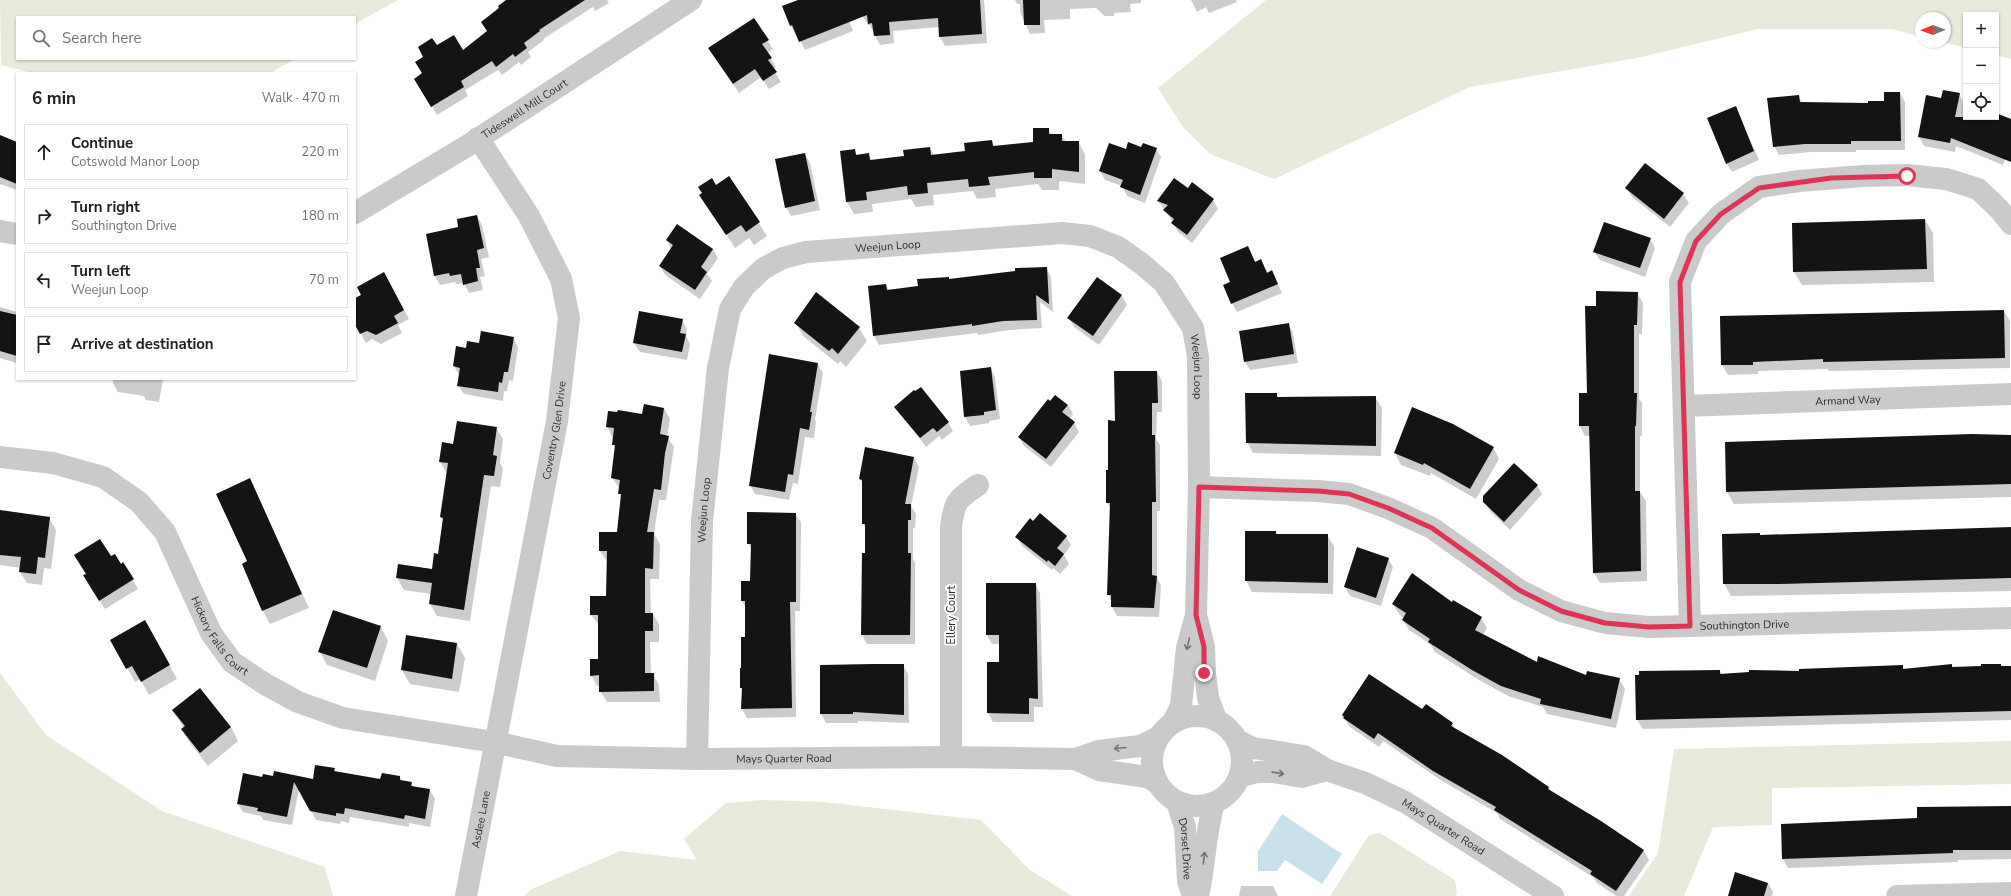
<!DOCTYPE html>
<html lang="en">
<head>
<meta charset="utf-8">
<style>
	body { margin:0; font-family:"Nunito Sans",sans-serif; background:#f2f2f2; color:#202124 }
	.controls { position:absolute; right:12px; top:12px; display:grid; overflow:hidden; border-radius:0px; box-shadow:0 1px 3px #0004 }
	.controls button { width:36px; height:36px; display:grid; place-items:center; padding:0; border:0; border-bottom:1px solid #e0e0e0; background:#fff; color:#202124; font:20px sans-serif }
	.compass { position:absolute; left:1915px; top:12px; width:36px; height:36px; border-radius:50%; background:#fff; box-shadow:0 1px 3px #0004; rotate:269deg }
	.stop { position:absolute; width:12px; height:12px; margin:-9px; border:3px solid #de3556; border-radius:50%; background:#fff }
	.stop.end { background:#de3556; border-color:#fff; box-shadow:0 1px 4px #0008 }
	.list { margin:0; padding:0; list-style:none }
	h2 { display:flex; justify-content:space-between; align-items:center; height:52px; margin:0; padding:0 16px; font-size:17px }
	h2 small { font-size:13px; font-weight:400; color:#757577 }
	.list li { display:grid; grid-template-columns:26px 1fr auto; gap:12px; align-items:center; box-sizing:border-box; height:56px; margin:0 8px 8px; padding:0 8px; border:1px solid #e0e0e0; border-radius:0px }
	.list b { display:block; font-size:15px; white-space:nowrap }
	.list p { margin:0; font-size:13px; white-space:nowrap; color:#757577 }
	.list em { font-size:13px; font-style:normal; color:#757577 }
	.icon { flex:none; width:22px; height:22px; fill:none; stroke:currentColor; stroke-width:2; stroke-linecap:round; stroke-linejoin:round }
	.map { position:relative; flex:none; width:2011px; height:896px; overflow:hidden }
	.search { position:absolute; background:#fff; box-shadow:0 1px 3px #0004; left:16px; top:16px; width:340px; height:44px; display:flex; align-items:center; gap:10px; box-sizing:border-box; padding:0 14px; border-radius:0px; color:#757577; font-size:15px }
	.panel { position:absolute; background:#fff; box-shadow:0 1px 3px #0004; left:16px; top:72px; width:340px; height:308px; border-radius:0px }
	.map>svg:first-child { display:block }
	.green { fill:#e5eadb }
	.water { fill:#c8e1ea }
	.shadow { fill:#0003 }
	.building { fill:#141414 }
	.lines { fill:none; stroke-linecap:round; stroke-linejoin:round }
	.minor { stroke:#cacaca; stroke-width:22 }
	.oneway { stroke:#747474 }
	.route { stroke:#de3556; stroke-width:5 }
	.labels { text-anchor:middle; stroke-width:4; stroke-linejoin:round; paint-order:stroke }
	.street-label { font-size:11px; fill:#2d2d2d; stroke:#fff }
</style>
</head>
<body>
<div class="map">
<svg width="2011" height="896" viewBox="0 0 2011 896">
	<rect width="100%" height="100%" fill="#fff"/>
	<!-- green -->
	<path class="green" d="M0 0H398L355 24V17H17V59H295L270 73H32L1 65Z
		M1266 0H2011V59L1996 55V15H1966V48L1943 42H1945V18H1921V37L1892 29H1758L1637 58 1470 87 1274 179 1210 154 1183 127 1158 88Z
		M0 673 46 735 162 811 325 867 333 896H0Z
		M2011 741V784L1772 788V825L1713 827 1684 896H1629L1658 853 1674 749Z
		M763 800 824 802 981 820 1030 870 1072 896H525L530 890 620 851 697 860 684 839 726 803Z
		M1380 833 1455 880 1457 893 1455 896H1330L1369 835Z"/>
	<!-- water -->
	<path class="water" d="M1282 814 1342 854 1322 884 1285 860 1277 871H1258V851Z"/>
	<!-- shadow -->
	<path class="shadow" d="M508 0H607L609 3 595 11 593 7 543 39 544 40 528 52 531 57 521 65 519 62 502 75 498 70 465 90 468 96 437 115 415 79 423 74 436 47 463 52 488 32 482 23Z
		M801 0H841L853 31 805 50 797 34 796 35 791 26 783 7Z
		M861 0H984L987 43 945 46 940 37 939 27 893 31 894 43 880 45 870 25H868L863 17Z
		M1015 0H1141V3L1130 4 1131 12 1114 13V16H1105L1096 8 1070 9V19L1044 20 1045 33 1030 34 1020 12V4H1017Z
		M1191 0H1236L1237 2 1209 13 1206 7 1197 12Z
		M754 20 773 49 767 53 776 67 773 69 781 82 769 89 761 77 739 93 715 57Z
		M1900 93 1905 102V150H1856V152H1811L1779 155 1774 146 1798 96 1802 103 1869 104 1885 102Z
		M1959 94 1963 101 1966 102V117H1996V114L2011 120V144L2003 165 1956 146 1955 152 1924 146 1919 137 1942 100Z
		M1736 108 1759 160 1732 172 1726 163Z
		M1048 129 1052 135H1062L1066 142H1078L1085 154V184L1059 181V190H1042L1038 184 995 189 996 197 977 199 973 191 933 195 934 205 916 207 911 199 872 204 873 212 854 214 847 202 854 150 857 155 868 154 872 161 905 157 930 148 934 155 966 152 991 141 995 147 1034 142Z
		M0 136 17 143V190L0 184Z
		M1156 149 1161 157 1145 203 1127 196 1122 186 1105 180 1100 171 1126 150Z
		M805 154 810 163 820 210 791 216 786 207Z
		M1645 164 1683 194 1689 203 1670 227 1632 197 1626 188Z
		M729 177 767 236 754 245 749 238 735 248 701 196Z
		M1188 190 1213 200 1218 209 1192 243 1178 232 1173 222 1158 201Z
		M477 216 482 225 489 257 481 259 485 276 480 277 483 290 469 293 464 283 456 284 455 282 440 285 435 276 427 234 460 228Z
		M1925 220 1933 233 1934 282 1802 285 1794 272Z
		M677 225 713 249 718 258 707 274 712 281 700 299 665 275 660 266 671 249 667 240Z
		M1650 239 1655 248 1645 277 1600 260 1594 252Z
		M1248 247 1255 262 1261 260 1268 273 1272 272 1282 293 1237 312 1232 303 1231 282Z
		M1046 268 1051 277 1053 312 1040 302 1042 328 1009 330 978 335 977 333 879 345 874 336 869 287 886 285 889 290 919 287 949 278 950 280Z
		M1097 278 1122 296 1127 305 1099 345 1074 327 1069 318Z
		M389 282 409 319 398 325 402 333 381 344 372 339 366 343 355 323V299Z
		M1637 293 1643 303 1642 334H1639V399L1642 403V436H1640V492L1646 501 1647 581 1600 583 1594 573 1590 436H1585L1580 426 1588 394 1597 307Z
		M0 307 17 312V363L0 358Z
		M2004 311 2010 321V368L1829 371 1828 369 1758 371V374L1728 375 1722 365 1721 317Z
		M682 320 687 329 686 336 690 344 687 360 640 352 634 343Z
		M796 323 859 328 867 341 846 367 840 361 838 364 803 336Z
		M1288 324 1293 333 1298 363 1250 370 1245 362Z
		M513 338 518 347 513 381 509 380 507 391H504L503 401 464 394 458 385 459 375 454 366 480 344Z
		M818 364 823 373 815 419 816 422 814 438 805 437 798 484 793 483 789 500 755 494 750 485Z
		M990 368 995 377 1000 419 989 421V423L970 426 965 417Z
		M1157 372 1162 381V412H1157L1156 439 1160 445V511H1157V578L1161 585 1159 617 1117 616 1112 607V601L1108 595 1110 508 1107 502 1109 471 1116 422Z
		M113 379H163L159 402 146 400 144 396 118 392 113 383Z
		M207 379H252V380H208Z
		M1277 394 1278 398 1375 397 1382 408 1381 456 1253 453 1247 442Z
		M1068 405 1073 414 1069 419 1074 423 1079 432 1051 467 1024 446 1019 437Z
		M896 407 948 422 953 431 942 440 939 436 926 447Z
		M664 408 670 419 667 436 674 447 666 500H659L654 534 660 544 659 579H650L651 614H653L659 624V642H650L651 674H653L659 685 660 702H607L600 691V686H597L591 675 599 660V625L591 615 607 597 608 562 600 551 618 533 622 498 619 493 620 489 612 478 615 448 613 444V438L607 427Z
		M496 428 503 439 500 463 503 469 500 487 491 486 470 621 437 616 430 604 431 594 404 590 397 578 433 570 439 555 443 521 441 517 447 474 440 462 454 445Z
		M2011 437V497L1734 504 1727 492Z
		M1493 447 1499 459 1476 499 1431 473 1430 476 1401 465 1395 453Z
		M914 458 919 467 911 506 916 514 915 528H913V558L915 563V644H867L862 635 866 529 863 524V484L860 479Z
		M250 480 309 608 270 624 263 611 249 562Z
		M1537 485 1542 494 1510 530 1490 511 1484 502Z
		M0 512 49 518 56 530 51 569 44 568 42 585 27 583 20 572 21 568 0 565Z
		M795 514 801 522 800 611H795L796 717 747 718 742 709 743 691 741 688 746 638V608L742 601 751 582 752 550 748 543Z
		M2011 528V591L1731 596 1724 583 1760 534 1761 536Z
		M1276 532 1277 535H1327L1334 546 1333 594 1252 592 1246 580Z
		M1066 536 1071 545 1064 555 1069 564 1060 574 1053 568 1052 570 1022 546 1017 537Z
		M111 558 120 565 123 563 138 589 105 609 89 584 87 574Z
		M1388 558 1393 567 1381 606 1350 596 1345 587Z
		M987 584H1035L1040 593 1043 707H1034V722H993L988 713 1000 663V644H992L987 635Z
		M1393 604H1452L1481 618 1487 628 1483 635 1537 663 1587 677 1619 679 1625 689 1616 728 1547 714 1543 707 1508 696 1479 680 1435 652 1430 644 1409 630 1403 620 1404 618 1399 614Z
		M145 621 177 679 149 695 140 679 135 682 112 640Z
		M381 627 388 641 375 681 327 665 320 652Z
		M407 636 457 644 465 658 459 692 410 684 402 670Z
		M903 665 908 674 909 723 858 721V723H826L821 714Z
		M1951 665 1953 668 2000 665 2002 667H2011V720L1643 729 1637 720 1720 671 1722 674 1902 666 1904 669Z
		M1426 706 1452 724 1456 730 1548 787 1551 791 1601 822 1644 851 1649 860 1624 896H1616L1597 883 1593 877 1500 819 1497 813 1439 779 1383 741 1379 747 1350 727 1344 718 1423 710Z
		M173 711 231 727 238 741 208 766 190 743 182 730 184 728Z
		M334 769 336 772 381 780 400 777 402 781 411 783 414 787 430 790 435 799 430 827 409 823V827L350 817 349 823 341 821 340 824 316 820 299 789 292 825 263 820 261 816 243 812 238 804 263 778 314 781Z
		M2011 807V859L1958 860V862L1788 868 1783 859 1918 819Z
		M1768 883 1773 892 1772 896H1729Z
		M1241 886H1273L1278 896H1239Z"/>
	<!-- building -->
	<path class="building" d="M506 0H585L539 30 540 31 524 43 527 48 515 57 513 54 496 67 492 61 461 81 464 87 431 107 414 79 422 73 415 62 423 57 418 47 432 38 437 45 454 35 463 50 487 31 481 22 499 8 498 6Z
		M798 0H980L982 34 939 37 938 18 889 22 890 35 874 36 872 23 868 24 867 15 799 42 792 25 790 26 782 6Z
		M1023 0H1040V25H1024Z
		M754 18 769 40 762 44 772 58 768 60 777 72 763 81 755 69 733 84 708 48Z
		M1943 90 1960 93 1955 117H1996V113L2011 119V162L1951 138 1950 143 1918 137 1926 95 1941 98Z
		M1884 92H1900L1901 141H1851V144H1805L1773 147 1767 98 1799 95 1800 102 1868 103V101H1884Z
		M1736 106 1754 151 1726 164 1707 118Z
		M1033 128H1049V134H1062V141H1079V172L1052 169V178H1034V172L988 177 990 185 969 187 968 179 927 183 928 193 908 195 907 186 866 192 867 200 846 202 840 151 855 149 856 155 869 153 870 160 904 156 903 150 930 147 931 155 965 151 964 143 992 140 993 146 1033 142Z
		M0 135 17 142V184L0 177Z
		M1128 142 1141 147 1143 143 1157 148 1140 195 1120 187 1123 180 1099 171 1109 143 1126 149Z
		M805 153 815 201 785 208 775 159Z
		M1645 163 1684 193 1664 219 1625 188Z
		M729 176 760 222 746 232 741 225 726 235 699 195 702 193 698 187 712 178 716 185Z
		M1174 178 1188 188 1192 182 1214 199 1187 235 1171 223 1174 219 1163 210 1168 205 1157 201Z
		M477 215 484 248 477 250 480 268H476L478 281 463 285 461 274 450 276 449 273 434 276 426 234 458 227 457 219Z
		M1925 219 1927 269 1793 272 1792 223Z
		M1604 222 1651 238 1640 268 1593 252Z
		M677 224 713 249 701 267 707 272 695 290 659 266 673 245 666 240Z
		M1248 246 1255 262 1261 259 1267 273 1272 270 1278 284 1231 304 1223 285 1230 282 1220 258Z
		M1047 267 1049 304 1036 295 1037 320 1003 321 972 326V324L873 336 868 286 886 284 887 290 918 286 917 279 949 277V279L1015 271V268Z
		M384 272 404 310 394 316 398 323 376 335 367 331 360 334 355 325V298L361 295 357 287Z
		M1097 277 1122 295 1093 336 1067 318Z
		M1596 291 1638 292 1637 325H1634V393H1637L1636 426H1635V491H1640L1641 571 1593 573 1589 426H1579V393H1587L1585 306H1596Z
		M816 292 860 327 838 354 832 348 829 351 794 323Z
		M2004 310 2005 358 1823 362V359L1753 362V365H1721L1720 316Z
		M0 311 17 315V356L0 351Z
		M639 311 683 319 680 333 686 334 682 352 633 343Z
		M1289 323 1294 354 1244 362 1239 331Z
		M481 331 514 337 508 372H504L502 383 499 382 498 392 457 386 460 368 453 366 456 346 466 348 467 341 479 343Z
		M769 354 818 363 810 412H812L809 430 800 428 793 475 788 474 785 492 749 486Z
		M991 367 996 410 984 412V415L964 417 960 371Z
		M1114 371H1157L1158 403H1152V435H1155L1156 502H1152V575L1157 576 1154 608 1111 607V595H1107L1110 503H1106V470H1108V420L1115 421Z
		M921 387 949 422 937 432 933 428 920 438 894 407 914 390 915 391Z
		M1245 393H1277V397L1376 396V446L1246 443Z
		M1055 395 1068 405 1062 412 1075 422 1046 459 1018 437 1048 399 1050 401Z
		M644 404 664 408 660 434 669 436 665 453 661 490 654 489 647 532H654L653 569 645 568V613H653V631H645V673H654V691L599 692V675L590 676V659H598V615H590V596H606L607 551H599V532H617L621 494H618L620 480 611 478 615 445H612L614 428 606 427 608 411 617 412 618 410 642 414Z
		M1412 407 1453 424 1494 447 1470 489 1424 463 1423 465 1394 453Z
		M457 421 497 427 493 455 497 456 494 476 484 475 464 610 429 604 432 583 396 578 398 564 432 569 434 553 438 554 443 518 440 517 448 463 439 462 442 442 453 444Z
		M1972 434 2011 435V484L1726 492 1725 442Z
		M865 447 914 457 905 504H911V520H908V553H911L910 635H861L862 553H865V524H862V480L859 479Z
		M1514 463 1538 485 1504 522 1483 502V496Z
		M250 478 302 594 262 611 242 564 247 561 216 494Z
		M0 510 50 517 45 558 38 557 36 574 19 572 21 557 0 555Z
		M747 512 796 513V602H790L792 708 741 709 742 688H740V668H741V637H745V601H741V581H750L751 544H747Z
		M1040 513 1067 536 1057 548 1064 554 1055 566 1048 560 1047 562 1015 537 1030 518 1033 521Z
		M2011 527V578L1779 584H1723L1722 534 1760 533V535Z
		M1245 531H1276V534H1328V583L1245 581Z
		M100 539 111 556 115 554 121 564 123 562 134 579 99 601 83 575 86 574 74 555Z
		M1357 547 1389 558 1376 598 1344 587Z
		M1412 573 1452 602 1453 600 1482 617 1475 630 1537 662 1538 656 1586 675 1587 671 1620 678 1611 719 1540 704 1541 699 1501 686 1472 670 1428 642 1430 639 1402 620 1406 613 1392 604Z
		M986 583H1036L1038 699 1029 698V714L987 713V662H999V635H986Z
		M333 610 381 626 367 668 318 652Z
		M145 620 170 665 141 682 132 666 126 669 110 640Z
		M406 635 457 643 452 679 401 670Z
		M873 664H904V715L853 712V714H820V665Z
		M1952 664V667L1981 666V664H2001V666H2011V711L1636 720 1635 675H1639V671L1720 670V674L1749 672V670L1799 671V669L1903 665V669Z
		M1369 674 1422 709 1426 704 1453 723 1451 726 1502 755 1549 787 1548 789 1601 821 1644 850 1616 891 1590 874 1592 871 1494 810 1496 807 1433 771 1378 733 1374 739 1343 718 1344 717 1342 715Z
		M200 688 231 727 200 753 181 729 185 726 172 710Z
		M315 765 335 768 334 771 380 779 382 773 400 776V780L412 782 411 786 430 789 425 819 405 815 404 819 345 808 344 814 336 813V816L310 811 294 782 287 817 257 811 258 808 237 804 243 773 262 777 263 774 273 776 274 771 313 779Z
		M2011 806V850H1953V853L1782 859 1781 824 1917 818V807Z
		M1735 872 1768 883 1764 896H1728Z"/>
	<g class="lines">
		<!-- minor -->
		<g class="minor">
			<path id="s1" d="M355 213 467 146 691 0"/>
			<path d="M0 231 17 234"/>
			<path id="s2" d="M1685 406 2011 394"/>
			<path id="s3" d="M0 457 53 463 103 477 139 502 165 532 211 633 232 662 265 684 298 702 343 718 494 742 557 756 697 759 951 757 1076 759"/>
			<path id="s4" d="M1199 487 1318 491 1349 494 1388 508 1432 528 1519 590 1561 611 1605 623 1649 627 1690 626 2011 618"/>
			<path d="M1690 626 1680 282 1696 241 1721 214 1759 187 1799 181 1863 176 1907 175 1946 179 1978 189 1999 209 2011 224"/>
			<circle cx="1197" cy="761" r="45"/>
			<path d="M1173 722 1181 706 1187 648 1196 615 1204 647 1205 673 1208 698 1216 719"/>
			<path d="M1237 740 1253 748 1304 756 1327 770 1302 777 1273 772H1257L1239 777"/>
			<path d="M951 757V527C954 502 957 499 978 485"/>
			<path id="s5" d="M697 759 702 521 718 368 730 309 744 287 764 268 783 258 806 252 1062 233 1090 236 1118 247 1142 264 1164 283 1193 328 1198 357 1199 487 1196 615"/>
			<path id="s6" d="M1327 770 1365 783 1405 802 1553 896"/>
			<path d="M1156 782 1147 777 1099 770 1076 759 1099 751 1140 746 1157 738"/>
			<path id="s7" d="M1177 802 1185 827 1188 881 1193 896"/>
			<path id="s8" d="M466 896 557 421 569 318 561 279 529 216 478 138"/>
			<path d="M1198 896C1205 865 1205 834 1214 803"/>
			<path d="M1897 896 2011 893"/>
		</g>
	</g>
	<!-- one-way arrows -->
	<defs><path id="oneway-shaft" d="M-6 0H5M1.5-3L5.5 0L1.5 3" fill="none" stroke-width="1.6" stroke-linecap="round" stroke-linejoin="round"/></defs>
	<g class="oneway">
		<use href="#oneway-shaft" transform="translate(1188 644) rotate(103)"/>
		<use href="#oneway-shaft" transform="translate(1120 748) rotate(175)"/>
		<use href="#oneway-shaft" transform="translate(1278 773) rotate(8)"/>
		<use href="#oneway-shaft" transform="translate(1204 858) rotate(-84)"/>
	</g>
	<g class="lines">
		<!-- route -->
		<path class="route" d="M1204 673V647L1196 615 1199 487 1318 491 1349 494 1388 508 1432 528 1519 590 1561 611 1605 623 1649 627 1690 626 1680 282 1696 241 1721 214 1759 188 1831 178 1907 176"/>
	</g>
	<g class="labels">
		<!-- street labels -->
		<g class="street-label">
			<text dy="4" stroke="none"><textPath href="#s1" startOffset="199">Tideswell Mill Court</textPath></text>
			<text dy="4" stroke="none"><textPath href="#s5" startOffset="633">Weejun Loop</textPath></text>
			<text dy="4" stroke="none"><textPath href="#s5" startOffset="1017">Weejun Loop</textPath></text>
			<text dy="4" stroke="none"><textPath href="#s2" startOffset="163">Armand Way</textPath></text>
			<text dy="4" stroke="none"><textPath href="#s8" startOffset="474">Coventry Glen Drive</textPath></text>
			<text dy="4" stroke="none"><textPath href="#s5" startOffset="249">Weejun Loop</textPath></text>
			<text transform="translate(951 615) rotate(-90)" y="4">Ellery Court</text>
			<text dy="4" stroke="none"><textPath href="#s4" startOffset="579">Southington Drive</textPath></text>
			<text dy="4" stroke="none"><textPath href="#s3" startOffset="307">Hickory Falls Court</textPath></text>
			<text dy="4" stroke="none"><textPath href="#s3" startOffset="905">Mays Quarter Road</textPath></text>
			<text dy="4" stroke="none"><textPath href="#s8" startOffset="78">Asdee Lane</textPath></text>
			<text dy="4" stroke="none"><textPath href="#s6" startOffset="130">Mays Quarter Road</textPath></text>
			<text dy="4" stroke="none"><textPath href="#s7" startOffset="48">Dorset Drive</textPath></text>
		</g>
	</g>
</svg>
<div class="controls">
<button>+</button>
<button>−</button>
<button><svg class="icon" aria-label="locate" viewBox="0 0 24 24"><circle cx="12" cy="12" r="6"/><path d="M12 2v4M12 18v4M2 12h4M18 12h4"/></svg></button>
</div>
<svg class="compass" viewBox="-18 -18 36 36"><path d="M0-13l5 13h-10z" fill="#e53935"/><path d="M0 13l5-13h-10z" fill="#757577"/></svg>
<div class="stop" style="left:1907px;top:176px"></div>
<div class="stop end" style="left:1204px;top:673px"></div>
<div class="search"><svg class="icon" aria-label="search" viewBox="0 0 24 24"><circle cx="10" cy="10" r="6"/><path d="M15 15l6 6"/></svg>Search here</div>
<section class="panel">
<h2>6 min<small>Walk · 470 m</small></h2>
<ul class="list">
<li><svg class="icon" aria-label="ahead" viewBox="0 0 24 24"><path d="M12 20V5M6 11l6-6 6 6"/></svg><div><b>Continue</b><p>Cotswold Manor Loop</p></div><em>220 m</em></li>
<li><svg class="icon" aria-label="right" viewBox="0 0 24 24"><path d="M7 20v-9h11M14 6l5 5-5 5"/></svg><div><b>Turn right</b><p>Southington Drive</p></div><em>180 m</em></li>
<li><svg class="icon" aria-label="left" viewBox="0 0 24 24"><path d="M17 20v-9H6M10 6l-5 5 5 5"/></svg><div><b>Turn left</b><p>Weejun Loop</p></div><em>70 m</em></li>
<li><svg class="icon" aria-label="arrive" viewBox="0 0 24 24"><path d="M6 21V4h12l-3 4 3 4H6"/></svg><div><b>Arrive at destination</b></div></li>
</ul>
</section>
</div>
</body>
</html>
